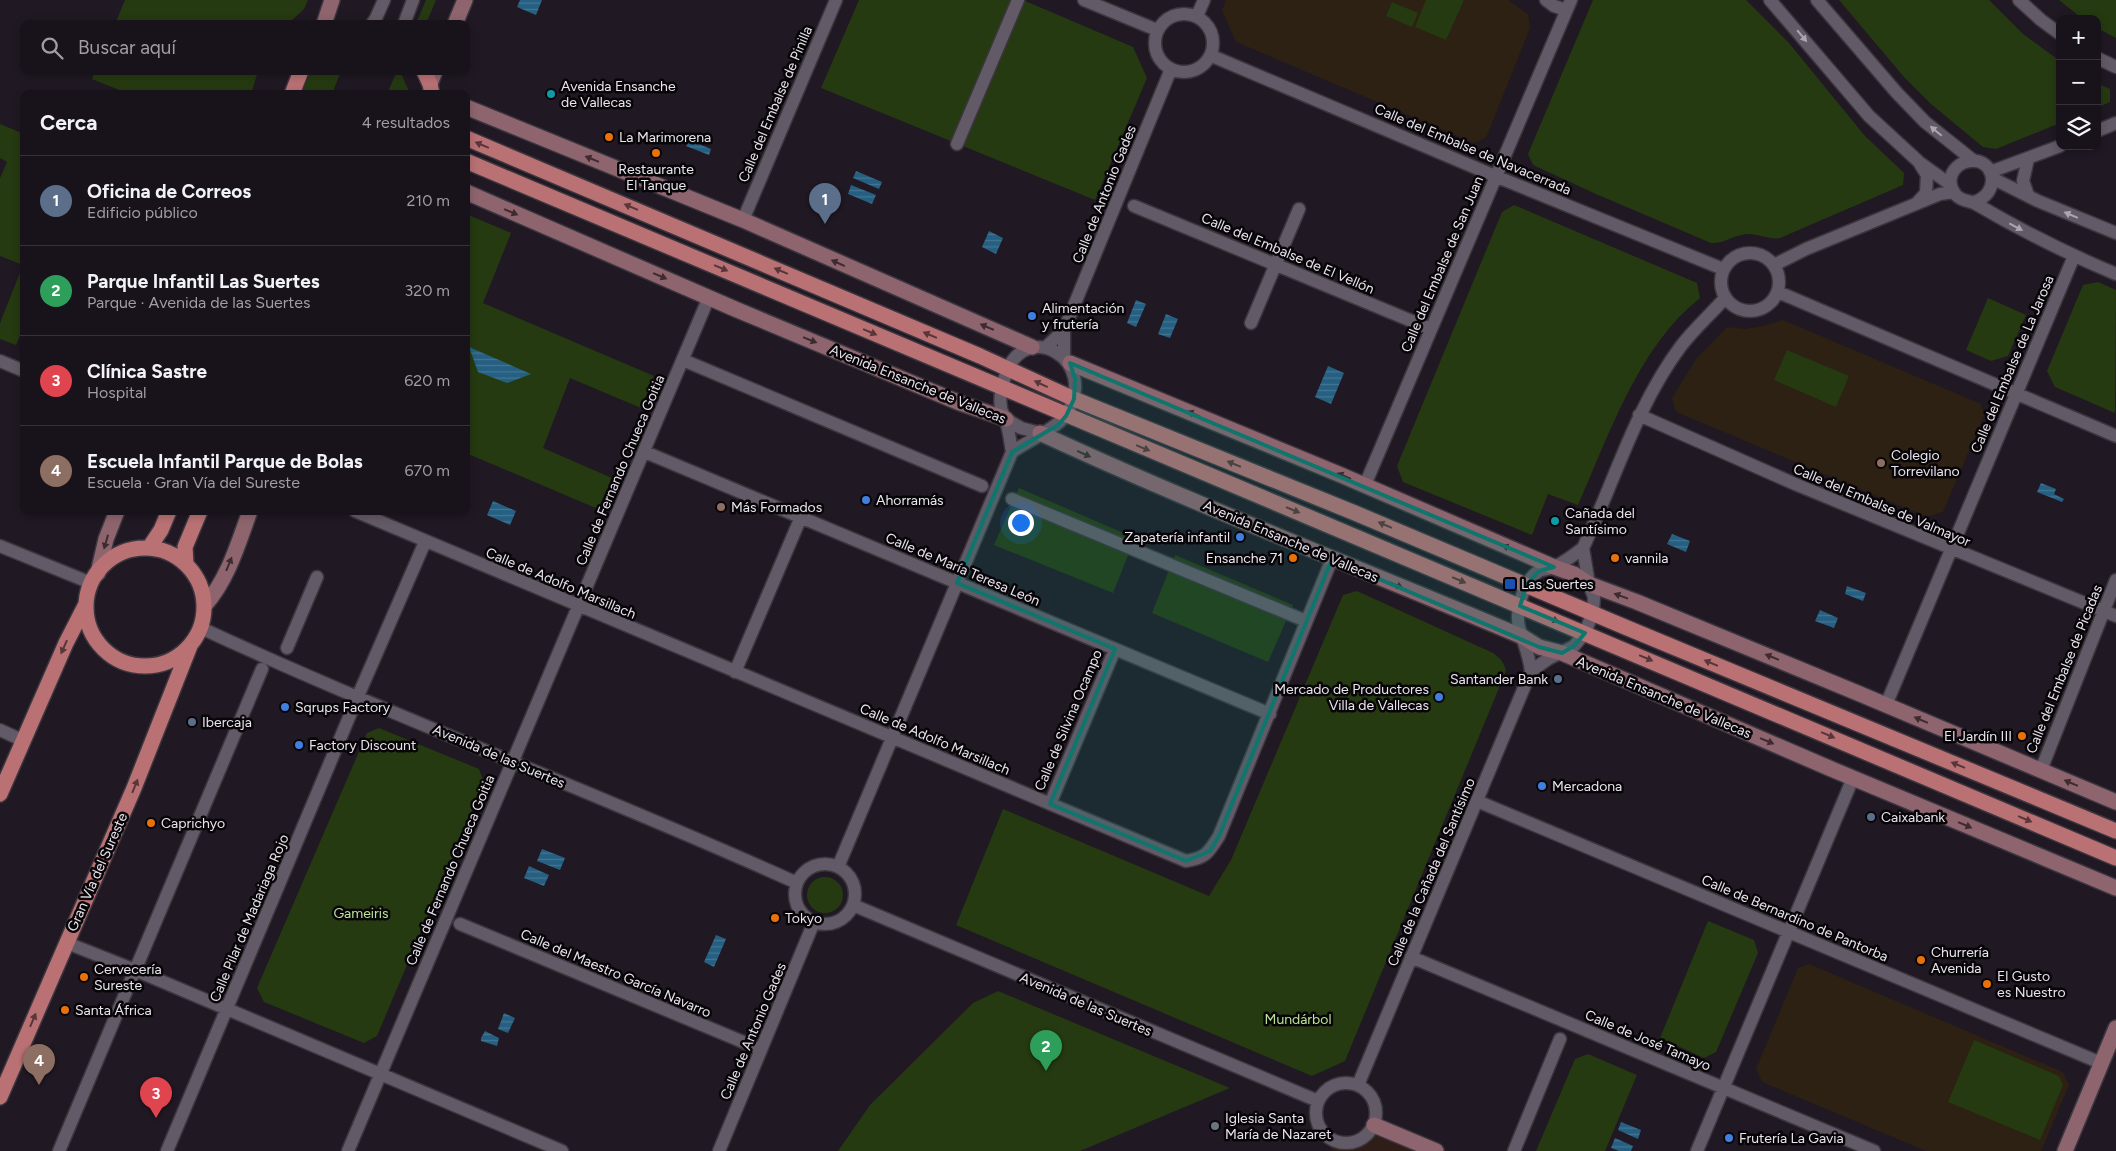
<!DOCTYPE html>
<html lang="es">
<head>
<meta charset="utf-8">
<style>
	body { margin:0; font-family:Figtree,sans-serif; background:#211b23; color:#f1f3f6 }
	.controls { position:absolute; right:15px; top:15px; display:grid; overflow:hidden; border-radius:10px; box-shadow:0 2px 8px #0003 }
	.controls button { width:45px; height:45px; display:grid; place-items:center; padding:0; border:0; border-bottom:1px solid #363239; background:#18121a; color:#f1f3f6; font:25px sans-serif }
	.you { position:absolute; left:1020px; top:522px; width:18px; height:18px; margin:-12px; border:4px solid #fff; border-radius:50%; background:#1a73e8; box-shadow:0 0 0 8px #1a73e833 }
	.badge { display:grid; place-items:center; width:32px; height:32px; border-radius:50%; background:#f39aaa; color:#fff; font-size:16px; font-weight:700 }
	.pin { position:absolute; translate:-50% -41px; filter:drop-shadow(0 1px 2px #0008) }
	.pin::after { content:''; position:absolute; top:26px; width:18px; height:15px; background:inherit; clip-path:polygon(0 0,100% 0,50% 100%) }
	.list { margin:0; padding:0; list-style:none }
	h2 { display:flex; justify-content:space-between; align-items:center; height:65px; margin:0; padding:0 20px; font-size:21px }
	h2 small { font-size:16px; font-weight:400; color:#9f9ea2 }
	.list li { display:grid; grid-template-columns:32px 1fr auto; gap:15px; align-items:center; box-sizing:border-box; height:90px; padding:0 20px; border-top:1px solid #363239 }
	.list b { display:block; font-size:19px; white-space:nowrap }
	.list p { margin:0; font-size:16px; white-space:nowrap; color:#9f9ea2 }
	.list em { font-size:16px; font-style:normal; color:#9f9ea2 }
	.icon { flex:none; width:28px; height:28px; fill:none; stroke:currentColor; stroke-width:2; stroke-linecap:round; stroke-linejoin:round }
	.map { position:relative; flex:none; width:2116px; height:1151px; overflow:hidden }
	.search { position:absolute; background:#18121a; box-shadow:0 2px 8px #0003; left:20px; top:20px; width:450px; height:55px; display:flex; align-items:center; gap:12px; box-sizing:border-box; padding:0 18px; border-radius:10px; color:#9f9ea2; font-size:19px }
	.panel { position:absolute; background:#18121a; box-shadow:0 2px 8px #0003; left:20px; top:90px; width:450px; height:425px; border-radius:10px }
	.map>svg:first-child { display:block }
	.commercial { fill:#2f1e17 }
	.education { fill:#2c2112 }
	.green { fill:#253a11 }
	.water { fill:url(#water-rules) }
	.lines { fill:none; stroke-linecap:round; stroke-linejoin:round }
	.street-casing { stroke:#3b363e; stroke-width:15 }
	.secondary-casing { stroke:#3b363e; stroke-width:18 }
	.primary-casing { stroke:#3b363e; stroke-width:18 }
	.street { stroke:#635a67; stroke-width:12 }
	.secondary { stroke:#8e656e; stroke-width:15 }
	.primary { stroke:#b97174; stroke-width:15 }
	.oneway { fill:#ada6b1 }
	.oneway2 { fill:#583639 }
	.oneway3 { fill:#3e2b31 }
	.marked { fill:#0f766e; fill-opacity:0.2; stroke:#0f766e; stroke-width:4; stroke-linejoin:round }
	.culture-dot { fill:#0f9aa8; stroke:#080509; stroke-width:2 }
	.food-dot { fill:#e8710a; stroke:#080509; stroke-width:2 }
	.shop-dot { fill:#3f7fe0; stroke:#080509; stroke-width:2 }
	.education-dot { fill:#8d6e63; stroke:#080509; stroke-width:2 }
	.transit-dot { fill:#1a4fb4; stroke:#080509; stroke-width:2 }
	.service-dot { fill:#5c6f8a; stroke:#080509; stroke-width:2 }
	.worship-dot { fill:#6b7280; stroke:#080509; stroke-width:2 }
	.labels { text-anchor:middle; stroke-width:5; stroke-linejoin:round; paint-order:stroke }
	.poi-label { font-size:14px; fill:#eae5ed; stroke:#080509; text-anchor:start }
	.street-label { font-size:14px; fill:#eae5ed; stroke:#080509 }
	.park-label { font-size:14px; fill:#b9e395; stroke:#080509 }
</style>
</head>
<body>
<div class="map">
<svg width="2116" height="1151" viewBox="0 0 2116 1151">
	<defs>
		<pattern id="water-rules" width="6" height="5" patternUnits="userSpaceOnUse" patternTransform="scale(1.25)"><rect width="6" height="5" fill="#255f81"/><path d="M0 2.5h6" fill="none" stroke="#457693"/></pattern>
	</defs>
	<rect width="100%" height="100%" fill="#201823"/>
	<!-- commercial -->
	<path class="commercial" d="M1374 1125 1436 1151H1331L1335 1141 1345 1143 1356 1142 1368 1134Z"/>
	<!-- education -->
	<path class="education" d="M1226 0H1508L1528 14 1530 28 1486 138 1474 143 1236 42 1222 10Z
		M1783 320 1981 404 1984 415 1943 512 1927 517 1676 412 1672 398 1696 359 1727 327 1745 329 1763 326Z
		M1809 964 2063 1072 2069 1085 2041 1151H1926L1762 1082 1756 1069 1798 968Z"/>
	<!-- green -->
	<path class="green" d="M125 0H308L304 9 288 24H115Z
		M426 0H436L426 24 417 21Z
		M859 0H1023L1133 47 1147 78 1095 200 821 88Z
		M1426 0H1464L1446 40 1415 27Z
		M1593 0H1746L1789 43 1865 136 1904 173 1903 185 1780 238C1771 240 1759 234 1749 234 1735 234 1724 244 1711 243L1596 194 1533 165 1528 154Z
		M1839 0H1989L2023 34 2060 61V123L1996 149 1983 147 1931 104 1904 77Z
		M2059 0H2116V38L2097 28V19H2083Z
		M1392 2 1418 13 1412 27 1386 16Z
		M95 71H258L251 94H129L92 79Z
		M311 71H341L332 94H301Z
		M397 71H400L410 94H387Z
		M2097 83 2110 89V102L2097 108Z
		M0 124 24 134V326L16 345 0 339V323L23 265 0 256V178L7 162 0 158Z
		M1514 205 1697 283 1700 298C1638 347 1609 435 1578 505L1548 494 1532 535 1403 482 1397 466 1502 212Z
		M466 214 511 233 483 303 654 376 641 408 570 378 543 448 612 478 598 509 466 453Z
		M2098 282 2116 290 2115 413 2055 387 2047 371 2083 285Z
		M1988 298 2026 315 2008 356 1991 361 1966 350Z
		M1787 350 1849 376 1836 407 1774 380Z
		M1019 488 1135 538 1113 593 994 545Z
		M1175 555 1293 605 1268 662 1152 613Z
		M1357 591 1493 653C1500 658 1504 662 1506 671L1345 1061 1312 1076 956 925 1003 809 1209 896 1231 860 1343 595Z
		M379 728 479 769 484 782 377 1036 364 1043 264 1002 257 988 367 733Z
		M807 895a18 18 0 1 1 36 0a18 18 0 1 1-36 0Z
		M1708 921 1754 940 1758 953 1716 1052 1704 1058 1660 1038Z
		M998 991 1230 1088 1080 1151H838L870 1105 973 1003Z
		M1974 1040 2059 1076 2063 1085 2040 1140 1948 1102Z
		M1588 1054 1637 1075 1605 1151H1536L1575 1059Z"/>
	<!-- water -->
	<path class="water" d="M520 0H542L536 15 517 7Z
		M689 140 711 149 709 155 686 146Z
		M856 171 882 182 879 189 853 178Z
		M851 185 876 195 872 204 848 194Z
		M989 231 1003 238 996 254 982 247Z
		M1136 300 1146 304 1136 327 1127 323Z
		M1166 314 1178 319 1170 338 1158 334Z
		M469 347 531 374 507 383 478 372Z
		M1328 366 1344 373 1331 404 1315 397Z
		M2041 483 2056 489 2054 494 2064 499 2062 502 2037 492Z
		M493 501 516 511 510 525 487 515Z
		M1672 534 1690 541 1686 552 1667 544Z
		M1847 586 1866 593 1863 601 1845 594Z
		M1820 610 1838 618 1834 628 1815 621Z
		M542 849 565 858 560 870 537 861Z
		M529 866 549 875 544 886 524 878Z
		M716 935 726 939 714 967 704 962Z
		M504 1013 515 1018 508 1033 498 1029Z
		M485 1031 499 1038 497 1046 481 1041V1038Z
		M1621 1122 1641 1130 1638 1139 1618 1130Z
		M1615 1138 1633 1146 1631 1151H1619L1611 1148Z"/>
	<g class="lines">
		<!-- street casing -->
		<g class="street-casing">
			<path id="street" d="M1084 0 1157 30
				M1546 0 1554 6 1566 10
				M1770 0 1869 116 1919 162 1951 185
				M1817 0 1897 93 1925 122 1974 161
				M2019 0 2041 20 2060 34
				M1155 43a29 29 0 1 1 58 0a29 29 0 1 1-58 0Z
				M1197 16 1204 0
				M372 24 376 18 384 0
				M404 24 413 0
				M1212 56 1495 176 1723 269
				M2097 58 2116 67
				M2097 131 2116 123
				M957 144 1018 0
				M2028 159 2023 181 2028 195
				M1990 172 2060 146
				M1992 178 2038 201 2116 233
				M1974 202C2001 194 1996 158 1970 161 1962 162 1955 167 1952 174 1949 181 1951 189 1956 195 1962 202 1970 200 1976 204 2022 231 2068 254 2116 274
				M1916 204 1926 193 1927 175 1920 164
				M1134 206 1431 329
				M743 220 836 0
				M1721 282a29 29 0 1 1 58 0a29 29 0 1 1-58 0Z
				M1774 265 1806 249 1940 194 1954 192
				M1778 292 2116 436
				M1251 323 1299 209
				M1064 330 1171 69
				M1045 348 1064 330V357
				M683 360 982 486
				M0 361 24 371
				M1639 415 1795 484 2116 616
				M1006 419 1021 428 1040 433
				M645 452 1270 714
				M1365 485 1571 0
				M1012 499 1306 621
				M355 511 1186 861C1206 858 1209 852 1219 836L1332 559
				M0 546 91 583
				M1583 548 1589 584 1594 597 1593 612 1585 633 1574 646 1548 659 1531 671C1529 654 1523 642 1519 627 1515 610 1524 580 1539 571 1544 569 1550 569 1554 567 1565 562 1574 555 1583 548 1615 480 1636 406 1681 346 1694 329 1711 314 1725 298
				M201 628C397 719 601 794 797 883
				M287 648 317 577
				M735 672 801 517
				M1886 705 2074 256
				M0 730 24 741
				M2041 770 2116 580
				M1477 801 2101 1063
				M1050 804 1115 649
				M795 894a30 30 0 1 1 60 0a30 30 0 1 1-60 0Z
				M838 867 1012 452C1026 442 1057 428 1065 416 1103 360 1023 315 1005 377 1002 386 999 398 1001 407 1001 411 1004 415 1005 418 1009 429 1010 441 1012 452
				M853 905 1318 1101
				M460 924 760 1049
				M67 943 135 970 562 1151
				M1411 957 1874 1151
				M1316 1113a30 30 0 1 1 60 0a30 30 0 1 1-60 0Z
				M1358 1085 1531 671
				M59 1151 262 669
				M167 1151 358 696 425 542
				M348 1151 709 297
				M719 1151 814 922
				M1514 1151 1560 1039
				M1697 1151 1853 778"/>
		</g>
		<!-- secondary casing -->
		<g class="secondary-casing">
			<path id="secondary" d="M324 24 332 0
				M455 24 465 0
				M430 84 435 71
				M466 107 743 220 1032 347
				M466 192 735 309 960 403 1006 419
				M1070 363 1341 475 1554 567 1574 574 1589 584 1637 602 1860 694 2116 802
				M1040 433C1199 507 1363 569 1523 637L1539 647 1562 653 1829 768 2116 888
				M98 573 106 539 117 511
				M205 605C228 579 238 544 250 511
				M1374 1125 1436 1151
				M2065 1151 2116 1028"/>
		</g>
		<!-- primary casing -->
		<g class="primary-casing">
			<path id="primary" d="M424 71 430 84 432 94
				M292 94 301 71
				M466 138 980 356 1074 399 1355 513 1625 627 2116 831
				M466 161 2116 858
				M149 548 161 530 169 511
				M86 607a59 59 0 1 1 118 0a59 59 0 1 1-118 0Z
				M186 564 185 547 200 511
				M0 794 66 643 86 604
				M0 1097 134 788 190 646"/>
		</g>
		<!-- street -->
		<use href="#street" class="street"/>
		<!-- secondary -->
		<use href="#secondary" class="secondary"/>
		<!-- primary -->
		<use href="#primary" class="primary"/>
	</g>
	<!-- one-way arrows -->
	<defs><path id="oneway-solid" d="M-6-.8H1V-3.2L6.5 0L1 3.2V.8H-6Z" transform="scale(1.25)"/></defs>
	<g class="oneway">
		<use href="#oneway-solid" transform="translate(1802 36) rotate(50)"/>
		<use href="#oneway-solid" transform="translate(1936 131) rotate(-140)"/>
		<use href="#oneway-solid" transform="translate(2071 215) rotate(-157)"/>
		<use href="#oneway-solid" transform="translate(2016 227) rotate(28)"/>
	</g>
	<g class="oneway2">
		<use href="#oneway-solid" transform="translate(482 145) rotate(-157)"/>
		<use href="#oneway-solid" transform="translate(631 207) rotate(-157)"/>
		<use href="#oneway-solid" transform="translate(721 268) rotate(23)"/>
		<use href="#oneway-solid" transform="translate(781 271) rotate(-157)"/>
		<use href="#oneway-solid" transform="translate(870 332) rotate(23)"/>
		<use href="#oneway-solid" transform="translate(930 335) rotate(-157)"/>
		<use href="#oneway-solid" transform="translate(1041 384) rotate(-155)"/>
		<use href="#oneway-solid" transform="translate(1143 448) rotate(22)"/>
		<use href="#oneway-solid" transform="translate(1234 464) rotate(-158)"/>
		<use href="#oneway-solid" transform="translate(1293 510) rotate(22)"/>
		<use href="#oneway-solid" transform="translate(1385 525) rotate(-157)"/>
		<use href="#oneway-solid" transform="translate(1459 580) rotate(23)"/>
		<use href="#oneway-solid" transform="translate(1552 619) rotate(23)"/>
		<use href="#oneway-solid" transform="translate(64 647) rotate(114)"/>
		<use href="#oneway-solid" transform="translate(1646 658) rotate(23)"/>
		<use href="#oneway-solid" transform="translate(1711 663) rotate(-157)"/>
		<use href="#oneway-solid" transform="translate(1828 735) rotate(23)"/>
		<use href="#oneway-solid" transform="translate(1958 765) rotate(-158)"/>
		<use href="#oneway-solid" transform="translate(135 786) rotate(-68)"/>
		<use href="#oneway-solid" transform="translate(2025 819) rotate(23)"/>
		<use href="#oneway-solid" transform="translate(33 1020) rotate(-67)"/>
	</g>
	<g class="oneway3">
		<use href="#oneway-solid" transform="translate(592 159) rotate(-158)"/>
		<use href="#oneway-solid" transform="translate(511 212) rotate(23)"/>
		<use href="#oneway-solid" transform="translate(838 263) rotate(-156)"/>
		<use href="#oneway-solid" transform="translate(660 276) rotate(23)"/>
		<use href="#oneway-solid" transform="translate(987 327) rotate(-157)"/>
		<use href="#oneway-solid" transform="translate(810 340) rotate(22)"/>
		<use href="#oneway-solid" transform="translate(1194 414) rotate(-156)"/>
		<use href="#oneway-solid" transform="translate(1084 454) rotate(24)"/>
		<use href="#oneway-solid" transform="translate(1344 476) rotate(-157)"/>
		<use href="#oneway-solid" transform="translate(106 542) rotate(106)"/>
		<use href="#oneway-solid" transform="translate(1509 548) rotate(-157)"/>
		<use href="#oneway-solid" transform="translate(229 564) rotate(-68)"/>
		<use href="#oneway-solid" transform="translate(1396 585) rotate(22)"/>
		<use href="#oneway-solid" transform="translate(1621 596) rotate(-160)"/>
		<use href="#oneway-solid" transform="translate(1772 657) rotate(-158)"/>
		<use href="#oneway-solid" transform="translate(1921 720) rotate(-157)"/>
		<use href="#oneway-solid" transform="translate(1767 741) rotate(23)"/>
		<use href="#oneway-solid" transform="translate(2071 783) rotate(-157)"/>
		<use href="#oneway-solid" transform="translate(1965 825) rotate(23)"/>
	</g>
	<!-- marked area -->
	<path class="marked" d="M1070 363 1554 567 1539 571 1527 584 1520 606 1585 633 1574 646 1562 653 1539 647 1332 559 1219 836 1210 851 1186 861 1050 804 1115 649 957 583 1012 452 1058 425 1066 416 1074 399 1075 379Z"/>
	<!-- markers -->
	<g class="culture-dot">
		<circle cx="551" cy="94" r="5"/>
		<circle cx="1555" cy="521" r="5"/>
	</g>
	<g class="food-dot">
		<circle cx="609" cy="137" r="5"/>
		<circle cx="656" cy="153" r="5"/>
		<circle cx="1293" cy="558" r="5"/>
		<circle cx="1615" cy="558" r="5"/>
		<circle cx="2022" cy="736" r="5"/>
		<circle cx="151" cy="823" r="5"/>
		<circle cx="775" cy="918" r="5"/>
		<circle cx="1921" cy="960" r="5"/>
		<circle cx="84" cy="977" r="5"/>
		<circle cx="1987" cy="984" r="5"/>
		<circle cx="65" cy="1010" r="5"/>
	</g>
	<g class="shop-dot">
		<circle cx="1032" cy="316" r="5"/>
		<circle cx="866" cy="500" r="5"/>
		<circle cx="1240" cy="537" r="5"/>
		<circle cx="1439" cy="697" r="5"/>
		<circle cx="285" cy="707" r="5"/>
		<circle cx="299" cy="745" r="5"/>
		<circle cx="1542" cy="786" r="5"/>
		<circle cx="1729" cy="1138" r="5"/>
	</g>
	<g class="education-dot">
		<circle cx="1881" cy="463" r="5"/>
		<circle cx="721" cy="507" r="5"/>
	</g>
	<rect class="transit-dot" x="1504" y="578" width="12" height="12" rx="2.5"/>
	<g class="service-dot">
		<circle cx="1558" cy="679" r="5"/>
		<circle cx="192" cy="722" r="5"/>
		<circle cx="1871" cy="817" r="5"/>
	</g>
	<circle class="worship-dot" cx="1215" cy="1126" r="5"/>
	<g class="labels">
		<!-- poi labels -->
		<g class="poi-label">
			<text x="561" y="91">Avenida Ensanche<tspan x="561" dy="16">de Vallecas</tspan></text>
			<text x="619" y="142">La Marimorena</text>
			<text x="656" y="174" text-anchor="middle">Restaurante<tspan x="656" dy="16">El Tanque</tspan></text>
			<text x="1042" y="313">Alimentación<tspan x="1042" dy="16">y frutería</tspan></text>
			<text x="1891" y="460">Colegio<tspan x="1891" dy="16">Torrevilano</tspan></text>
			<text x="876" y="505">Ahorramás</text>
			<text x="731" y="512">Más Formados</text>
			<text x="1565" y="518">Cañada del<tspan x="1565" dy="16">Santísimo</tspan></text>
			<text x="1230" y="542" text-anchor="end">Zapatería infantil</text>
			<text x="1283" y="563" text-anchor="end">Ensanche 71</text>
			<text x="1625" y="563">vannila</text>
			<text x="1521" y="589">Las Suertes</text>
			<text x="1548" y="684" text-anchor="end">Santander Bank</text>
			<text x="1429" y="694" text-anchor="end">Mercado de Productores<tspan x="1429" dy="16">Villa de Vallecas</tspan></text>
			<text x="295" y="712">Sqrups Factory</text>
			<text x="202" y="727">Ibercaja</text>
			<text x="2012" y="741" text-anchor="end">El Jardín III</text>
			<text x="309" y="750">Factory Discount</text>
			<text x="1552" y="791">Mercadona</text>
			<text x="1881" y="822">Caixabank</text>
			<text x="161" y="828">Caprichyo</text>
			<text x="785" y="923">Tokyo</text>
			<text x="1931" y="957">Churrería<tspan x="1931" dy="16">Avenida</tspan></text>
			<text x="94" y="974">Cervecería<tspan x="94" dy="16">Sureste</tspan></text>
			<text x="1997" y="981">El Gusto<tspan x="1997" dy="16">es Nuestro</tspan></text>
			<text x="75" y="1015">Santa África</text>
			<text x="1225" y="1123">Iglesia Santa<tspan x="1225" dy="16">María de Nazaret</tspan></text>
			<text x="1739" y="1143">Frutería La Gavia</text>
		</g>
		<!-- street labels -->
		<g class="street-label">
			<text transform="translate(775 104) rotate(-67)" y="5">Calle del Embalse de Pinilla</text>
			<text transform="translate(1473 149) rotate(23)" y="5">Calle del Embalse de Navacerrada</text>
			<text transform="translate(1104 194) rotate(-68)" y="5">Calle de Antonio Gades</text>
			<text transform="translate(1288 253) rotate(23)" y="5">Calle del Embalse de El Vellón</text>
			<text transform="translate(1442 264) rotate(-67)" y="5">Calle del Embalse de San Juan</text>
			<text transform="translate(2012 364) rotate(-67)" y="5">Calle del Embalse de La Jarosa</text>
			<text transform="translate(918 384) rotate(22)" y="5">Avenida Ensanche de Vallecas</text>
			<text transform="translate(620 470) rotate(-67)" y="5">Calle de Fernando Chueca Goitia</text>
			<text transform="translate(1882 505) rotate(23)" y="5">Calle del Embalse de Valmayor</text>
			<text transform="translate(1291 541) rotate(23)" y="5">Avenida Ensanche de Vallecas</text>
			<text transform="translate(963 569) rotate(23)" y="5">Calle de María Teresa León</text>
			<text transform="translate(561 583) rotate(23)" y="5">Calle de Adolfo Marsillach</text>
			<text transform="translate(2064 669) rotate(-68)" y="5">Calle del Embalse de Picadas</text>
			<text transform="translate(1664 697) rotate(23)" y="5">Avenida Ensanche de Vallecas</text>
			<text transform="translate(1068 720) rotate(-67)" y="5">Calle de Silvina Ocampo</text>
			<text transform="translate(935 739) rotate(23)" y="5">Calle de Adolfo Marsillach</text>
			<text transform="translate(499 756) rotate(23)" y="5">Avenida de las Suertes</text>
			<text transform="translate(450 870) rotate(-67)" y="5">Calle de Fernando Chueca Goitia</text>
			<text transform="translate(97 872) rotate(-66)" y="5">Gran Vía del Sureste</text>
			<text transform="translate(1431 872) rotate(-67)" y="5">Calle de la Cañada del Santísimo</text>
			<text transform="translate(249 918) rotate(-67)" y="5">Calle Pilar de Madariaga Rojo</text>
			<text transform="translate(1795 918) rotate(23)" y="5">Calle de Bernardino de Pantorba</text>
			<text transform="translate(616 973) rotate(23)" y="5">Calle del Maestro García Navarro</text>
			<text transform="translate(1086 1004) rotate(23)" y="5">Avenida de las Suertes</text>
			<text transform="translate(753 1031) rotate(-67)" y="5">Calle de Antonio Gades</text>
			<text transform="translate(1648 1040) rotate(23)" y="5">Calle de José Tamayo</text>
		</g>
		<!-- park labels -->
		<g class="park-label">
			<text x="361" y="918">Gameiris</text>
			<text x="1298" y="1024">Mundárbol</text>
		</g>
	</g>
</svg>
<div class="controls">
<button>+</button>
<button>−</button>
<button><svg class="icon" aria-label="layers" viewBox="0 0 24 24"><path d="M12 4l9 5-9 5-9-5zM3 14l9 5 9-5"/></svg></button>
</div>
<div class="you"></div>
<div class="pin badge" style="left:825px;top:224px;background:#5c6f8a">1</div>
<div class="pin badge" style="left:1046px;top:1071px;background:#2e9e5b">2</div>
<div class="pin badge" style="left:156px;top:1118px;background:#e0444e">3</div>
<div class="pin badge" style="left:39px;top:1085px;background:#8d6e63">4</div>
<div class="search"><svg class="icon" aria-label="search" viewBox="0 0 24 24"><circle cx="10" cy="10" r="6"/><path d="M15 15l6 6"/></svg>Buscar aquí</div>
<section class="panel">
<h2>Cerca<small>4 resultados</small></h2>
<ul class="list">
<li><span class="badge" style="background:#5c6f8a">1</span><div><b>Oficina de Correos</b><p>Edificio público</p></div><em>210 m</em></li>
<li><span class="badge" style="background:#2e9e5b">2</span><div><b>Parque Infantil Las Suertes</b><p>Parque · Avenida de las Suertes</p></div><em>320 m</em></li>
<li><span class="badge" style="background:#e0444e">3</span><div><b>Clínica Sastre</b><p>Hospital</p></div><em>620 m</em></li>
<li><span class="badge" style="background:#8d6e63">4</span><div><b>Escuela Infantil Parque de Bolas</b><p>Escuela · Gran Vía del Sureste</p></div><em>670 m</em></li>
</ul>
</section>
</div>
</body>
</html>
